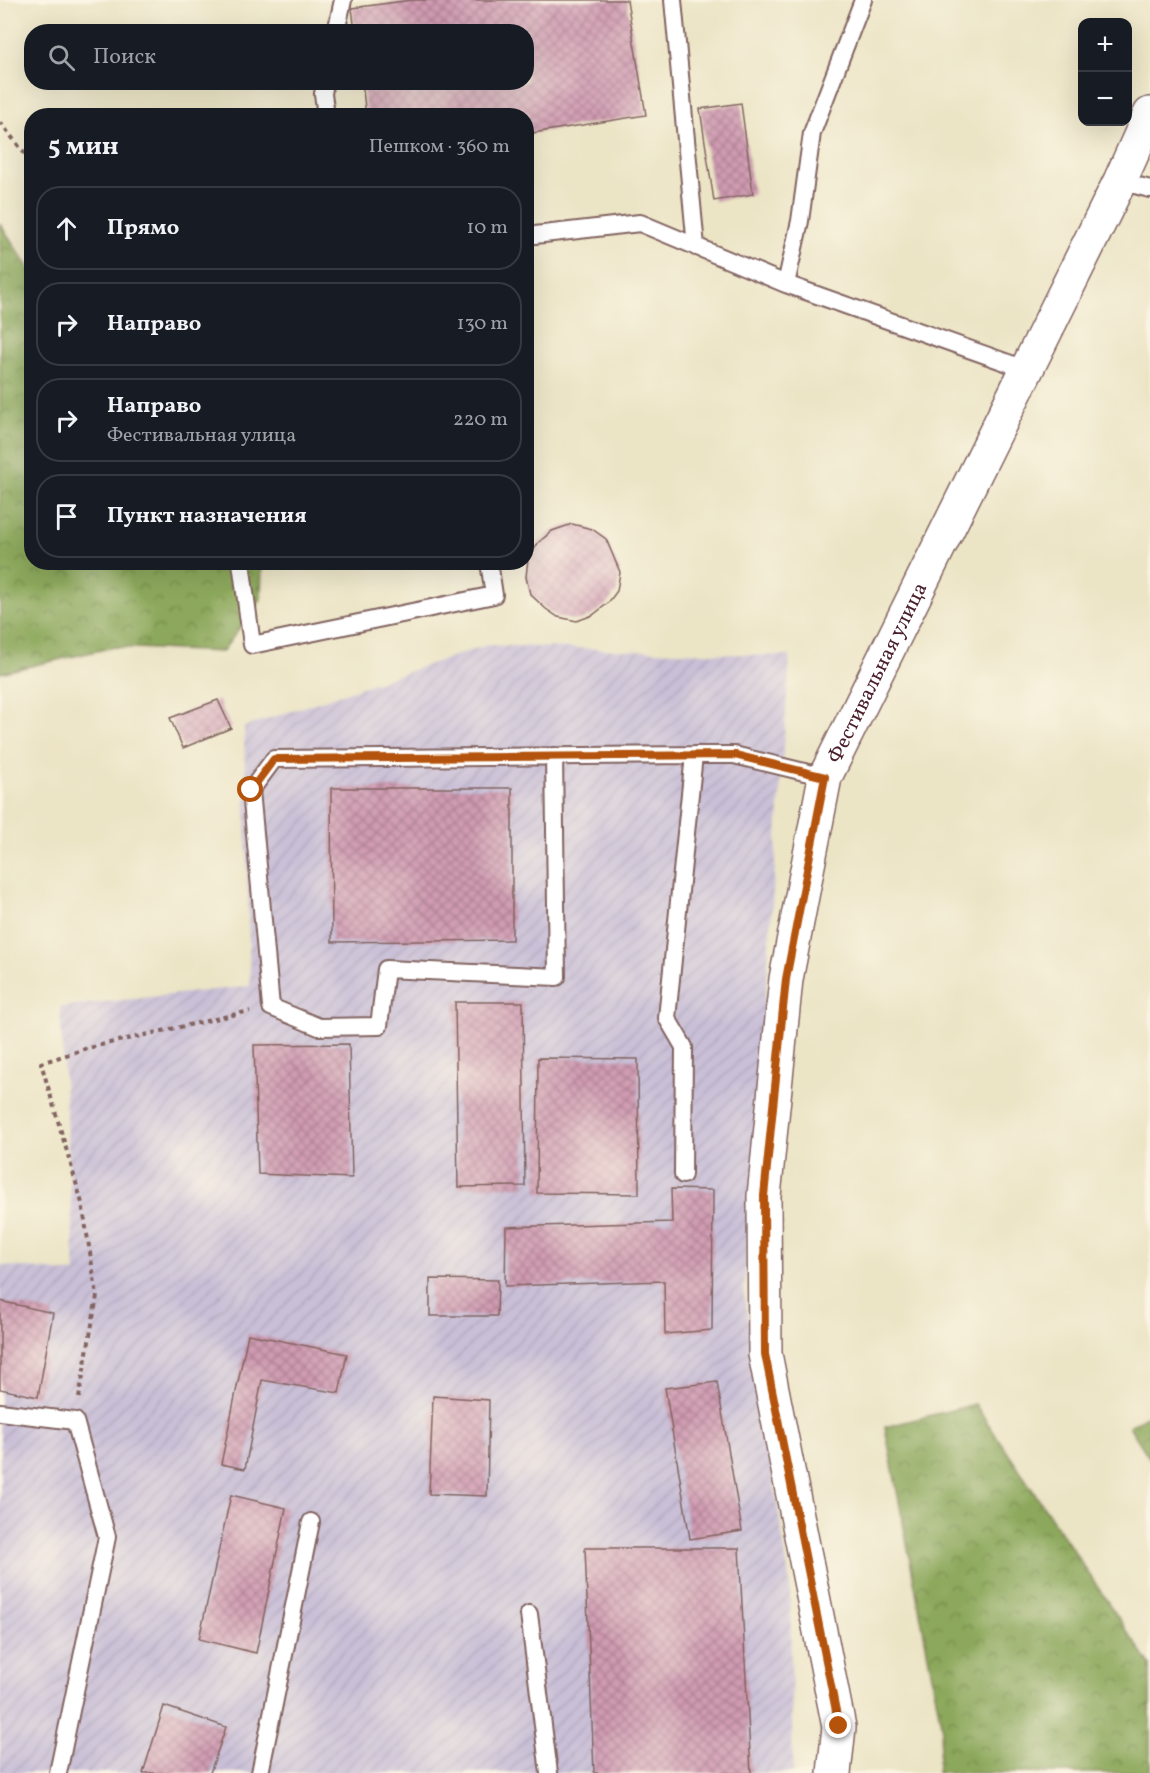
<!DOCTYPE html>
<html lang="ru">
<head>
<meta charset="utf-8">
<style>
	body { margin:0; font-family:Vollkorn,serif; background:#242831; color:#f1f3f6 }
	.controls { position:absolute; right:18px; top:18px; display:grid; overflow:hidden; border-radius:12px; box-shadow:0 6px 24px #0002 }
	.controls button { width:54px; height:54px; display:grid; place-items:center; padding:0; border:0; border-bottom:2px solid #363941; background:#171b24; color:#f1f3f6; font:30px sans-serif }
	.stop { position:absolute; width:18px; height:18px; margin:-14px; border:4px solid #b45309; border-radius:50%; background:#fff }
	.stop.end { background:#b45309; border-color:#fff; box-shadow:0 2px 6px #0008 }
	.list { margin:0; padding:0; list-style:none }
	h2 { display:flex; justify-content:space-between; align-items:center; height:78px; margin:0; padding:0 24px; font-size:26px }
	h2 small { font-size:20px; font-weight:400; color:#9ea1a6 }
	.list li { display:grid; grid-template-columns:39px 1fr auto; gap:18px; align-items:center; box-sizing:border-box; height:84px; margin:0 12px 12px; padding:0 12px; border:2px solid #363941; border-radius:24px }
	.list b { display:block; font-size:22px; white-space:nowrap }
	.list p { margin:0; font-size:20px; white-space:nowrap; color:#9ea1a6 }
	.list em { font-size:20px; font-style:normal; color:#9ea1a6 }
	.icon { flex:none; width:33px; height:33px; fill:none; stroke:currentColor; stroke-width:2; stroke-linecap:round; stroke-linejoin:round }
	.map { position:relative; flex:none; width:1150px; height:1773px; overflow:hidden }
	.search { position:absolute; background:#171b24; box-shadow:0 6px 24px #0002; left:24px; top:24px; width:510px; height:66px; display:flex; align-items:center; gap:15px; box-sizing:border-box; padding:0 21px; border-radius:24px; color:#9ea1a6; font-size:22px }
	.panel { position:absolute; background:#171b24; box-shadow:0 6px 24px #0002; left:24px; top:108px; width:510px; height:462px; border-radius:24px }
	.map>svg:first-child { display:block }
	.industrial { fill:url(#industrial-furrows) }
	.forest { fill:url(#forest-crowns); stroke:#6b6443; stroke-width:1.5 }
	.building { fill:url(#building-cross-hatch) }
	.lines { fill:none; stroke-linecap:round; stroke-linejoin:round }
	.service-casing { stroke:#826461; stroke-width:20 }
	.secondary-casing { stroke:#826461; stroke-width:36 }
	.path { stroke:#826461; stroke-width:4; stroke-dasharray:4.5 4.5; stroke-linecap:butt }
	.service { stroke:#fff; stroke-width:16 }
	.secondary { stroke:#fff; stroke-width:33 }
	.route { stroke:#b45309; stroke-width:8 }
	.labels { text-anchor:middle; stroke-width:6; stroke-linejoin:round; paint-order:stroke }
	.street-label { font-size:21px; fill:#4a1f2b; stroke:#fcf5e5 }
</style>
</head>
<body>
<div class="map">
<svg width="1150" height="1773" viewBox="0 0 1150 1773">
	<defs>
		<pattern id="industrial-furrows" width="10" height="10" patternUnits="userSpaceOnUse" patternTransform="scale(1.5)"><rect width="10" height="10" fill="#c9bfd7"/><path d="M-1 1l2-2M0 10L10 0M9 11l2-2" fill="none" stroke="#aea4b9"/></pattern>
		<pattern id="forest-crowns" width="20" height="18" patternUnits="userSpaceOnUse" patternTransform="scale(1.5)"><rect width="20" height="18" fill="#8ca85b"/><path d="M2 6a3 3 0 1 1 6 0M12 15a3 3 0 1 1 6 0" fill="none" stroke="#74884b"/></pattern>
		<pattern id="building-cross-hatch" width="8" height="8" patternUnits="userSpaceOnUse" patternTransform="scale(1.5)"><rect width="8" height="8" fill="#d09bb2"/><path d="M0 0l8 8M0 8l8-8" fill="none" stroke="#ab7e91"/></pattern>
	</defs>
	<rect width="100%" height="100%" fill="#fcf5e5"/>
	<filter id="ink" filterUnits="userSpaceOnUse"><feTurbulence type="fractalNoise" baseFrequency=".0167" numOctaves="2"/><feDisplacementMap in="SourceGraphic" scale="12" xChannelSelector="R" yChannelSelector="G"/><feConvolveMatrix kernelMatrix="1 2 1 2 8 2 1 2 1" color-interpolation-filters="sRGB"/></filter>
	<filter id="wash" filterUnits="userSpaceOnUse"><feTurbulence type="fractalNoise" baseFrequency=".008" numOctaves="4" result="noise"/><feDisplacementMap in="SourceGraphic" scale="24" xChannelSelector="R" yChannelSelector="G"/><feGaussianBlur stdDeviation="1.35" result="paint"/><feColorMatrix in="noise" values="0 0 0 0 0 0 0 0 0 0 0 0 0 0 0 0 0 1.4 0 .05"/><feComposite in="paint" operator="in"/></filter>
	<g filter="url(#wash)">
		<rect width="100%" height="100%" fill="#ebe4c5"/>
		<!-- industrial -->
		<path class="industrial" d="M487 645 790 656 744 1294 790 1584 793 1773H0V1265L75 1273 60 1007 250 986 244 727Z"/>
		<!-- forest -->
		<path class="forest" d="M0 224 31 271 32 562 262 563 261 599 222 652 114 647 0 673Z
			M975 1404 1150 1665V1773H937L942 1729 885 1427Z
			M1150 1414V1459L1129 1426Z"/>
		<g id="blocks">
			<!-- building -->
			<path class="building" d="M412 0H627L646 115 526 134V116H366L362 82H526V32H355L352 8Z
				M741 103 753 194 714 201 700 109Z
				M572 524 592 529 606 539 620 572 617 591 608 603 593 615 577 621 558 617 546 609 530 594 526 577 528 559 538 543 552 531Z
				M218 700 231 728 183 748 170 718Z
				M331 788H512V940L332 942Z
				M455 1002H523L525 1186 458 1187Z
				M349 1044 352 1178 258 1174 254 1045Z
				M538 1058 638 1059 639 1194 537 1193Z
				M671 1189 713 1190 712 1330 665 1334 664 1281 505 1286 506 1227 672 1222Z
				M430 1279 498 1280 497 1316H430Z
				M0 1301 53 1313 38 1397 0 1389Z
				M248 1334 347 1354 339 1393 262 1380 245 1469 221 1464Z
				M717 1382 742 1531 690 1539 665 1388Z
				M433 1396 489 1400 487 1496 429 1494Z
				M231 1495 286 1508 256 1653 199 1639Z
				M585 1548H739L751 1773H594Z
				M164 1706 226 1727 210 1773H143Z"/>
		</g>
	</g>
	<g filter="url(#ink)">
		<use href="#blocks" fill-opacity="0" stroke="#826461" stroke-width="1.5"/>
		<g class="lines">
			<!-- service casing -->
			<g class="service-casing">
				<path id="service" d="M673 0 696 247
					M863 0 812 133 800 221 786 284 1025 369
					M336 32 343 0
					M325 82 323 94 326 116
					M1120 181 1150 189
					M526 236 640 223 786 284
					M241 562 252 645 494 595 489 562
					M554 756 557 977 386 969 379 1026 319 1027 271 1007 251 790 274 759 694 755H734L825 777
					M683 1175 684 1047 667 1018 694 755
					M0 1412 75 1421 107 1537 58 1773
					M529 1614 549 1773
					M260 1773 311 1522"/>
			</g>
			<!-- secondary casing -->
			<g class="secondary-casing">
				<g id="secondary">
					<path id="s1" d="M834 1773 839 1727 765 1354 764 1196 786 979 825 777 1120 181 1150 114"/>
				</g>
			</g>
			<!-- path -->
			<path class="path" d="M0 122 32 163
				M79 1398 97 1296 82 1203 41 1063 88 1048 250 1011"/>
			<!-- service -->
			<use href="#service" class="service"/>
			<!-- secondary -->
			<use href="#secondary" class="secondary"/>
		</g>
	</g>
	<g class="lines" filter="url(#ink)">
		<!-- route -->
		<path class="route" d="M251 790 274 759 735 755 825 777 786 979 764 1196 765 1354 839 1726"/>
	</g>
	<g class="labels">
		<!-- street labels -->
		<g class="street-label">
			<text dy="7" stroke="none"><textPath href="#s1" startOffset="1125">Фестивальная улица</textPath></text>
		</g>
	</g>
</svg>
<div class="controls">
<button>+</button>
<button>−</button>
</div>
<div class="stop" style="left:251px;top:790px"></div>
<div class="stop end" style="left:839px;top:1726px"></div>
<div class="search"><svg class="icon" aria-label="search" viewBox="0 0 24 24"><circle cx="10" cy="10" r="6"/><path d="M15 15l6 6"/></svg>Поиск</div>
<section class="panel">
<h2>5 мин<small>Пешком · 360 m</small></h2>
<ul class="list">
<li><svg class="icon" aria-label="ahead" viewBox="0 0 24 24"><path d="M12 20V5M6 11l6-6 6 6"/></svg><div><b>Прямо</b></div><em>10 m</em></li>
<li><svg class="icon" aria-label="right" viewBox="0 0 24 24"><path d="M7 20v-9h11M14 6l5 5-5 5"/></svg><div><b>Направо</b></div><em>130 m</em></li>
<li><svg class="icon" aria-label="right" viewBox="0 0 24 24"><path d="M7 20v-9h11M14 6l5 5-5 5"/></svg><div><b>Направо</b><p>Фестивальная улица</p></div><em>220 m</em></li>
<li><svg class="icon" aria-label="arrive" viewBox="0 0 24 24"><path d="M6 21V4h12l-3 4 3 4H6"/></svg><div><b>Пункт назначения</b></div></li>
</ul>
</section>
</div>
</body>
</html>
